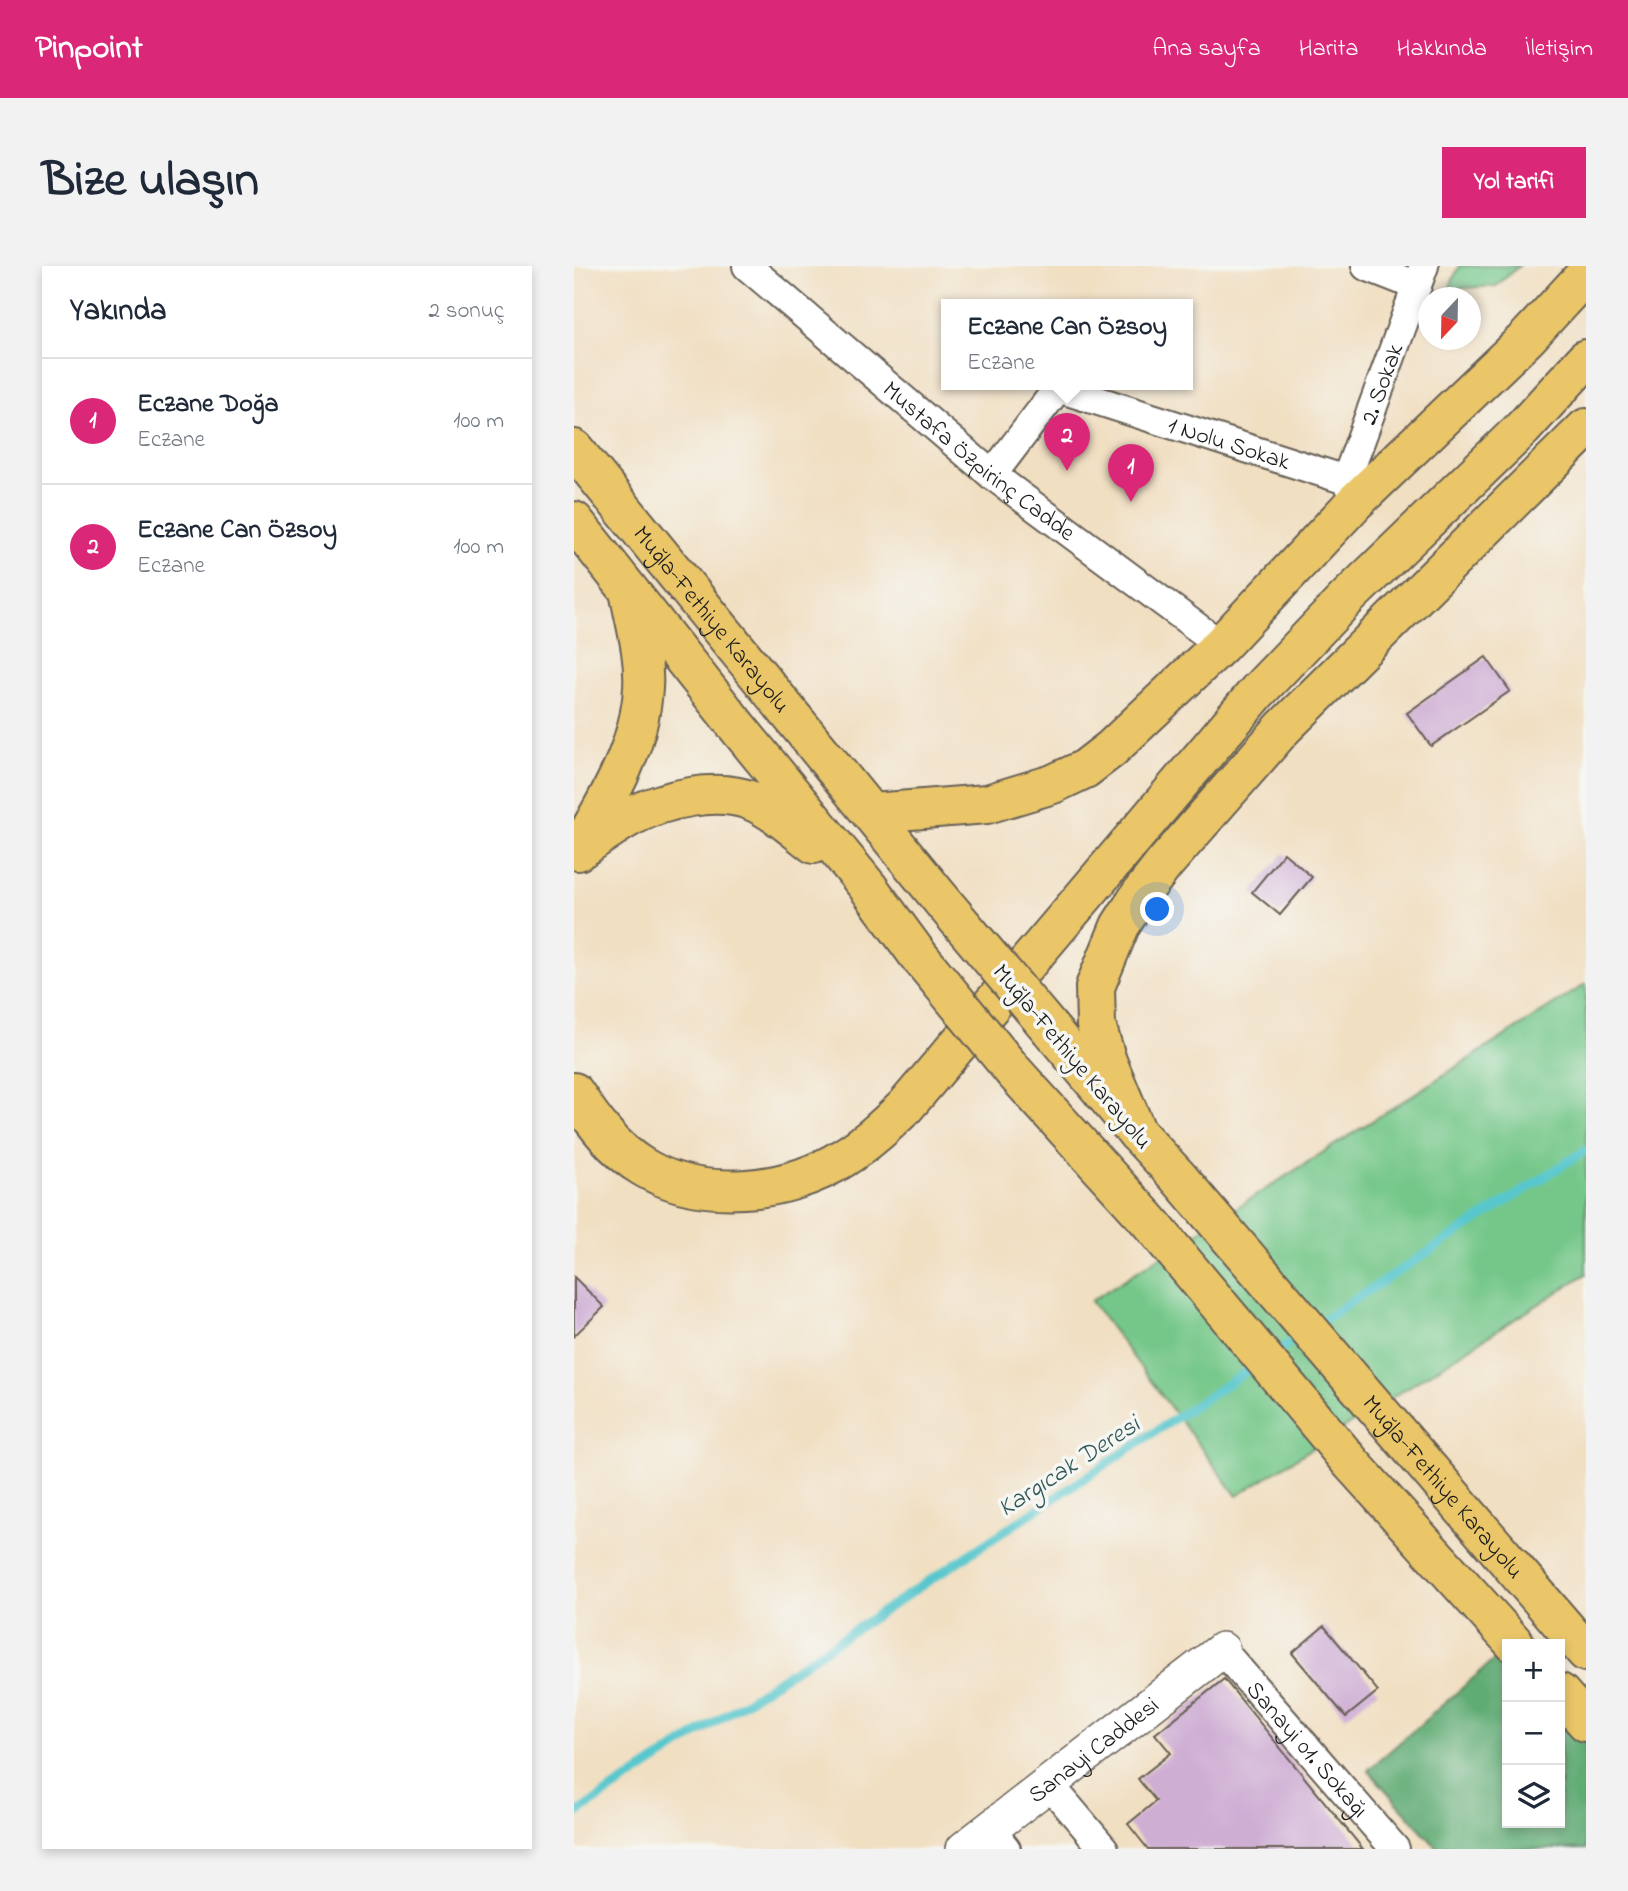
<!DOCTYPE html>
<html lang="tr">
<head>
<meta charset="utf-8">
<style>
	body { margin:0; font-family:"Indie Flower",sans-serif; background:#f2f2f3; color:#1f2937 }
	.controls { position:absolute; right:21px; bottom:21px; display:grid; overflow:hidden; border-radius:0px; box-shadow:0 4px 10px #0003 }
	.controls button { width:63px; height:63px; display:grid; place-items:center; padding:0; border:0; border-bottom:2px solid #e0e1e3; background:#fff; color:#1f2937; font:35px sans-serif }
	.compass { position:absolute; left:844px; top:21px; width:63px; height:63px; border-radius:50%; background:#fff; box-shadow:0 4px 10px #0003; rotate:202deg }
	.you { position:absolute; left:584px; top:644px; width:24px; height:24px; margin:-18px; border:5px solid #fff; border-radius:50%; background:#1a73e8; box-shadow:0 0 0 10px #1a73e833 }
	.badge { display:grid; place-items:center; width:46px; height:46px; border-radius:50%; background:#db2777; color:#fff; font-size:23px; font-weight:700 }
	.pin { position:absolute; translate:-50% -58px; filter:drop-shadow(0 2px 4px #0008) }
	.pin::after { content:''; position:absolute; top:37px; width:24px; height:21px; background:inherit; clip-path:polygon(0 0,100% 0,50% 100%) }
	.popup { position:absolute; left:367px; top:33px; width:252px; height:91px; box-sizing:border-box; display:grid; place-content:center; border-radius:0px; background:#fff; filter:drop-shadow(0 2px 5px #0005); font-size:23px; white-space:nowrap; color:#747a83 }
	.popup b { font-size:26px; color:#1f2937 }
	.popup::after { content:''; position:absolute; left:50%; top:100%; margin-left:-14px; border:14px solid transparent; border-top-color:#fff }
	.list { margin:0; padding:0; list-style:none }
	h2 { display:flex; justify-content:space-between; align-items:center; height:91px; margin:0; padding:0 28px; font-size:30px }
	h2 small { font-size:23px; font-weight:400; color:#747a83 }
	.list li { display:grid; grid-template-columns:46px 1fr auto; gap:21px; align-items:center; box-sizing:border-box; height:126px; padding:0 28px; border-top:2px solid #e0e1e3 }
	.list b { display:block; font-size:26px; white-space:nowrap }
	.list p { margin:0; font-size:23px; white-space:nowrap; color:#747a83 }
	.list em { font-size:23px; font-style:normal; color:#747a83 }
	.icon { flex:none; width:38px; height:38px; fill:none; stroke:currentColor; stroke-width:2; stroke-linecap:round; stroke-linejoin:round }
	.map { position:relative; flex:none; width:1012px; height:1583px; overflow:hidden; border-radius:0px }
	header { display:flex; align-items:center; gap:42px; box-sizing:border-box; height:98px; padding:0 35px; background:#db2777; color:#fff }
	header strong { font-size:33px }
	nav { display:flex; gap:38px; margin-inline-start:auto; font-size:24px }
	.intro { display:flex; align-items:center; justify-content:space-between; box-sizing:border-box; height:168px; padding:0 42px }
	h1 { margin:0; font-size:49px }
	.button { padding:18px 32px; border-radius:0px; background:#db2777; color:#fff; font-size:24px; font-weight:700 }
	main { display:flex; gap:42px; padding:0 42px }
	aside { flex:1; background:#fff; border-radius:0px; box-shadow:0 4px 10px #0003 }
	.map>svg:first-child { display:block }
	.green { fill:#75c789; stroke:#487252; stroke-width:2 }
	.forest { fill:#60ac75; stroke:#3e6448; stroke-width:2 }
	.lines { fill:none; stroke-linecap:round; stroke-linejoin:round }
	.stream { stroke:#59c7cd; stroke-width:9 }
	.building { fill:#cfaed4 }
	.minor-casing { stroke:#676056; stroke-width:32 }
	.tertiary-casing { stroke:#676056; stroke-width:38 }
	.trunk-casing { stroke:#676056; stroke-width:42 }
	.minor { stroke:#fff; stroke-width:28 }
	.tertiary { stroke:#fff; stroke-width:35 }
	.trunk { stroke:#eac669; stroke-width:38 }
	.trunk-bridge-casing { stroke:#676056; stroke-width:42; stroke-linecap:butt }
	.trunk-bridge { stroke:#eac669; stroke-width:38 }
	.labels { text-anchor:middle; stroke-width:7; stroke-linejoin:round; paint-order:stroke }
	.street-label { font-size:24px; fill:#1c1c1c; stroke:#f6f6f2 }
	.water-label { font-size:26px; font-style:italic; fill:#31585a; stroke:#f6f6f2 }
</style>
</head>
<body>
<header>
<strong>Pinpoint</strong>
<nav><a>Ana sayfa</a><a>Harita</a><a>Hakkında</a><a>İletişim</a></nav>
</header>
<div class="intro"><h1>Bize ulaşın</h1><a class="button">Yol tarifi</a></div>
<main>
<aside>
<h2>Yakında<small>2 sonuç</small></h2>
<ul class="list">
<li><span class="badge">1</span><div><b>Eczane Doğa</b><p>Eczane</p></div><em>100 m</em></li>
<li><span class="badge">2</span><div><b>Eczane Can Özsoy</b><p>Eczane</p></div><em>100 m</em></li>
</ul>
</aside>
<div class="map">
<svg width="1012" height="1583" viewBox="0 0 1012 1583">
	<rect width="100%" height="100%" fill="#f6f6f2"/>
	<filter id="ink" filterUnits="userSpaceOnUse"><feTurbulence type="fractalNoise" baseFrequency=".0143" numOctaves="2"/><feDisplacementMap in="SourceGraphic" scale="14" xChannelSelector="R" yChannelSelector="G"/><feConvolveMatrix kernelMatrix="1 2 1 2 8 2 1 2 1" color-interpolation-filters="sRGB"/></filter>
	<filter id="wash" filterUnits="userSpaceOnUse"><feTurbulence type="fractalNoise" baseFrequency=".00686" numOctaves="4" result="noise"/><feDisplacementMap in="SourceGraphic" scale="28" xChannelSelector="R" yChannelSelector="G"/><feGaussianBlur stdDeviation="1.57" result="paint"/><feColorMatrix in="noise" values="0 0 0 0 0 0 0 0 0 0 0 0 0 0 0 0 0 1.4 0 .05"/><feComposite in="paint" operator="in"/></filter>
	<g filter="url(#wash)">
		<rect width="100%" height="100%" fill="#f1dfc2"/>
		<!-- green -->
		<path class="green" d="M885 0H945L922 20 875 23Z
			M1012 718V1008L663 1230 517 1035Z"/>
		<!-- forest -->
		<path class="forest" d="M929 1386 933 1390V1557H986V1448L1012 1477V1583H864L794 1504Z"/>
		<g class="lines">
			<!-- stream -->
			<path class="stream" d="M743 1058 1012 884
				M697 1089 729 1068
				M0 1549 682 1099"/>
		</g>
		<g id="blocks">
			<!-- building -->
			<path class="building" d="M912 391 936 425 857 480 833 447Z
				M710 587 738 611 706 649 678 626Z
				M0 1011 30 1041 0 1070Z
				M750 1360 804 1425 772 1451 718 1387Z
				M650 1413 789 1583H574L554 1558 582 1535 564 1513 597 1487 581 1468Z"/>
		</g>
	</g>
	<g filter="url(#ink)">
		<use href="#blocks" fill-opacity="0" stroke="#676056" stroke-width="2"/>
		<g class="lines">
			<!-- minor casing -->
			<g class="minor-casing">
				<g id="minor">
					<path id="s1" d="M173 0 418 209 647 379"/>
					<path d="M792 0 843 20"/>
					<path id="s2" d="M418 209 484 122 772 214"/>
					<path id="s3" d="M779 229 772 214 850 0"/>
					<path id="s4" d="M648 1384 821 1583"/>
					<path d="M476 1519 530 1583"/>
					<path d="M416 1563 432 1583"/>
				</g>
			</g>
			<!-- tertiary casing -->
			<g class="tertiary-casing">
				<g id="tertiary">
					<path id="s5" d="M390 1583 648 1384"/>
				</g>
			</g>
			<!-- trunk casing -->
			<g class="trunk-casing">
				<g id="trunk">
					<path id="s6" d="M0 183 369 636"/>
					<path d="M0 255 165 463 294 621 344 689"/>
					<path d="M298 547 413 538 479 518 511 503 537 483 647 379 782 235 953 72 1012 8"/>
					<path d="M8 578C36 530 66 479 69 422 71 391 62 360 56 330"/>
					<path d="M4 585C22 573 39 560 58 550 91 533 143 521 178 535 201 545 220 563 240 578"/>
					<path id="s7" d="M477 764 563 867 603 910 1012 1386"/>
					<path d="M440 806 575 955 778 1198 941 1378"/>
					<path d="M0 826C18 854 40 884 69 901 127 936 213 928 269 892 292 878 311 860 331 841L684 425 773 332 949 162 1012 93"/>
					<path d="M563 867 533 795 522 759 521 721 546 660 566 629 591 597 709 462 1012 162"/>
					<path d="M986 1427 1012 1456"/>
				</g>
			</g>
			<!-- minor -->
			<use href="#minor" class="minor"/>
			<!-- tertiary -->
			<use href="#tertiary" class="tertiary"/>
			<!-- trunk -->
			<use href="#trunk" class="trunk"/>
			<!-- trunk-bridge casing -->
			<g class="trunk-bridge-casing">
				<path id="trunk-bridge" d="M369 636 477 764
					M344 689 440 806"/>
			</g>
			<!-- trunk-bridge -->
			<use href="#trunk-bridge" class="trunk-bridge"/>
		</g>
	</g>
	<g class="labels">
		<!-- street labels -->
		<g class="street-label">
			<text dy="8" stroke="none"><textPath href="#s3" startOffset="119">2. Sokak</textPath></text>
			<text dy="8" stroke="none"><textPath href="#s2" startOffset="289">1 Nolu Sokak</textPath></text>
			<text dy="8" stroke="none"><textPath href="#s1" startOffset="303">Mustafa Özpirinç Cadde</textPath></text>
			<text dy="8" stroke="none"><textPath href="#s6" startOffset="219">Muğla-Fethiye Karayolu</textPath></text>
			<text transform="translate(499 790) rotate(50)" y="8">Muğla-Fethiye Karayolu</text>
			<text dy="8" stroke="none"><textPath href="#s7" startOffset="602">Muğla-Fethiye Karayolu</textPath></text>
			<text dy="8" stroke="none"><textPath href="#s5" startOffset="163">Sanayi Caddesi</textPath></text>
			<text dy="8" stroke="none"><textPath href="#s4" startOffset="131">Sanayi 01. Sokağı</textPath></text>
		</g>
		<!-- water labels -->
		<g class="water-label">
			<text transform="translate(494 1199) rotate(-33)" y="9">Kargıcak Deresi</text>
		</g>
	</g>
</svg>
<div class="controls">
<button>+</button>
<button>−</button>
<button><svg class="icon" aria-label="layers" viewBox="0 0 24 24"><path d="M12 4l9 5-9 5-9-5zM3 14l9 5 9-5"/></svg></button>
</div>
<svg class="compass" viewBox="-18 -18 36 36"><path d="M0-13l5 13h-10z" fill="#e53935"/><path d="M0 13l5-13h-10z" fill="#747a83"/></svg>
<div class="you"></div>
<div class="pin badge" style="left:557px;top:236px">1</div>
<div class="pin badge" style="left:493px;top:205px">2</div>
<div class="popup"><b>Eczane Can Özsoy</b>Eczane</div>
</div>
</main>
</body>
</html>
